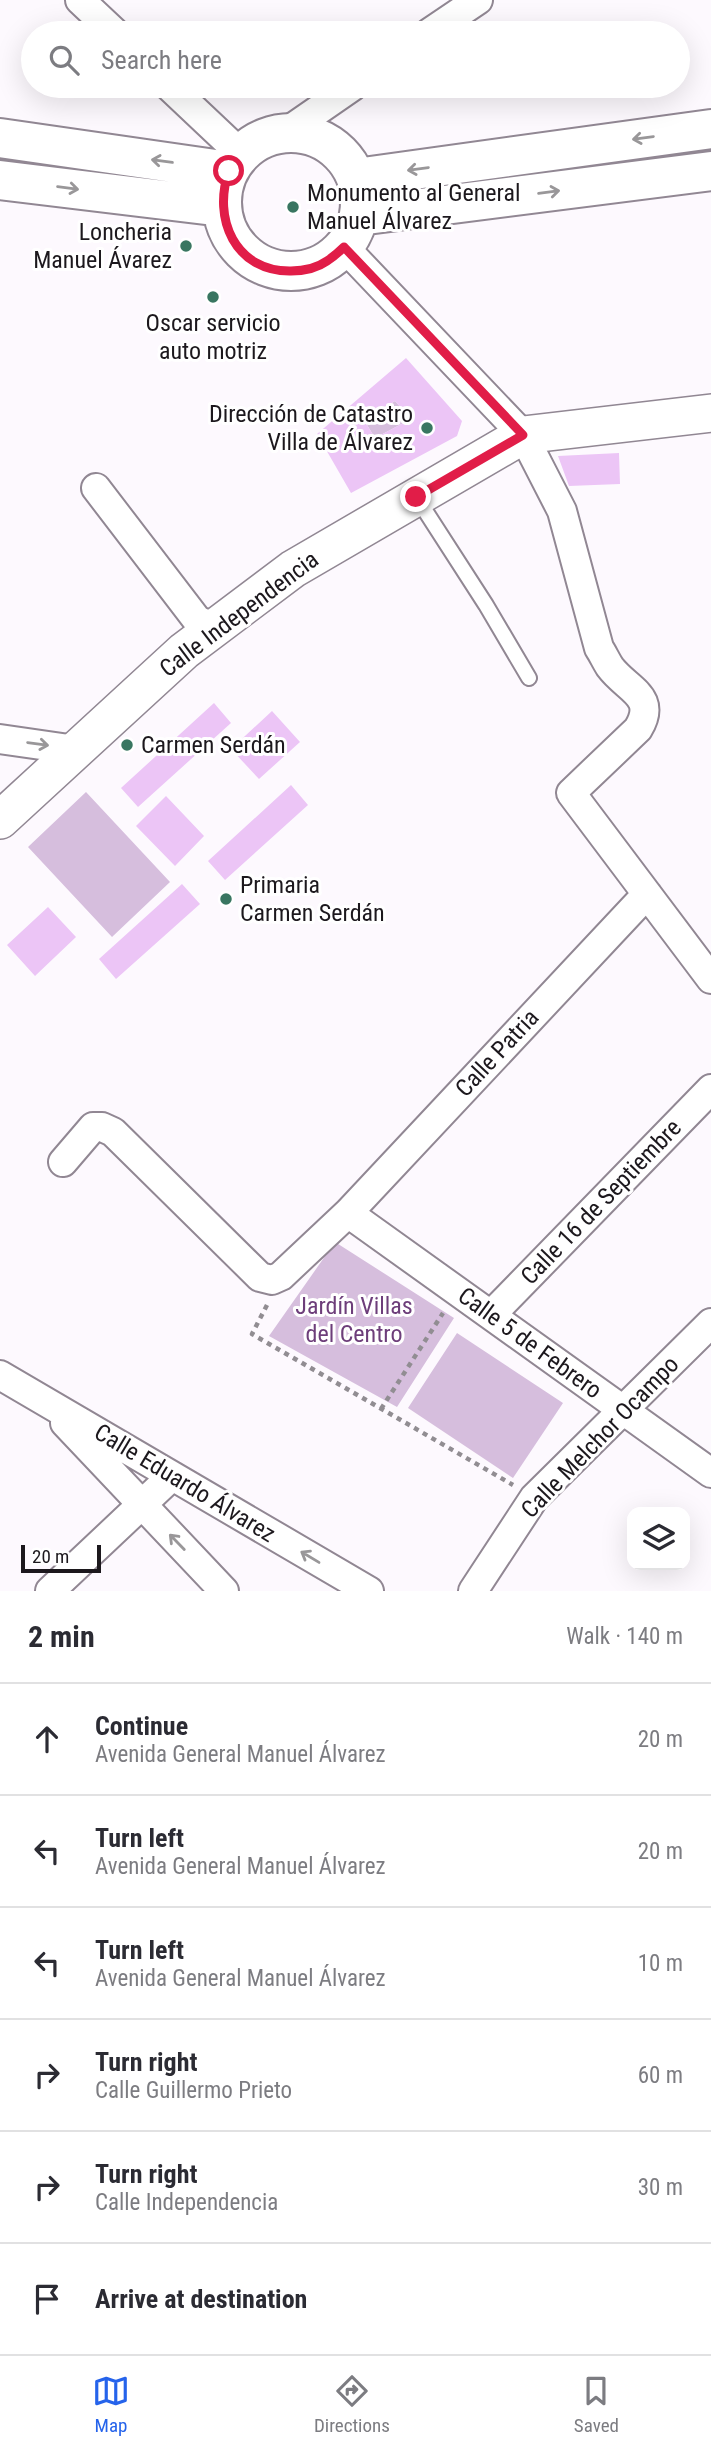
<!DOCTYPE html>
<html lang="en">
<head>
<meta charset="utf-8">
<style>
	body { margin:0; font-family:"Roboto Condensed",sans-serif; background:#f7f7f7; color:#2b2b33 }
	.controls { position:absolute; right:21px; bottom:21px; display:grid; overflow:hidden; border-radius:14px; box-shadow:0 7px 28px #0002 }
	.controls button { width:63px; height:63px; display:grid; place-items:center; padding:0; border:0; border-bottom:2px solid #e1e1e2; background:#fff; color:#2b2b33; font:35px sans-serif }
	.scale { position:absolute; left:21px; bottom:18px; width:80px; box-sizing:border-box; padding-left:7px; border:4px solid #1c181d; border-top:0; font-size:19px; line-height:24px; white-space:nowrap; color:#1c181d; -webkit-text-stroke:5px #fff; paint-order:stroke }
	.stop { position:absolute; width:21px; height:21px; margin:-16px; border:5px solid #e11d48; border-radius:50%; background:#fff }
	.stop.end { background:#e11d48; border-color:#fff; box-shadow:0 2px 7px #0008 }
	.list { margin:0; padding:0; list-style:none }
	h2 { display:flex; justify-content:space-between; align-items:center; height:91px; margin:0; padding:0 28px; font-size:30px }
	h2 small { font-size:23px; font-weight:400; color:#7c7c81 }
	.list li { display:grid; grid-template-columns:46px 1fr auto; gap:21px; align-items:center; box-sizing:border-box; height:112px; padding:0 28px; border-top:2px solid #e1e1e2 }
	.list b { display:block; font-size:26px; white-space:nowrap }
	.list p { margin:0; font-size:23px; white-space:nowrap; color:#7c7c81 }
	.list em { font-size:23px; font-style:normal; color:#7c7c81 }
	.icon { flex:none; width:38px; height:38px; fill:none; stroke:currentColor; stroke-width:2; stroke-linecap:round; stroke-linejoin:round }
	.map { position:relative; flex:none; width:711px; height:1591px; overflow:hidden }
	.search { position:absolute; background:#fff; box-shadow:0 7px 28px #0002; left:21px; right:21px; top:21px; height:77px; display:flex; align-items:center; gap:18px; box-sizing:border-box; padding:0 24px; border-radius:38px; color:#7c7c81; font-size:26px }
	.sheet { height:763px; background:#fff }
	nav { display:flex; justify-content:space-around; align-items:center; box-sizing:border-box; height:98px; border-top:2px solid #e1e1e2; background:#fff; font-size:19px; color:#7c7c81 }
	nav a { display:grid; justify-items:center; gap:4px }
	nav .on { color:#2563eb }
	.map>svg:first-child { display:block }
	.green { fill:#d6bedd }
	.building { fill:#ecc5f6; fill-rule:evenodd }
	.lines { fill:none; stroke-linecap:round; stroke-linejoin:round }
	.service-casing { stroke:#918793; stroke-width:18 }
	.minor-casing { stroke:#918793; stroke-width:32 }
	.tertiary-casing { stroke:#918793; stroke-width:40 }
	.secondary-casing { stroke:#918793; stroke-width:42 }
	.path { stroke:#918d92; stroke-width:4.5; stroke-dasharray:5 5; stroke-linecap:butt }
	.service { stroke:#fff; stroke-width:14 }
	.minor { stroke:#fff; stroke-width:28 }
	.tertiary { stroke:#fff; stroke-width:37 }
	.secondary { stroke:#fff; stroke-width:38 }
	.oneway { stroke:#999799 }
	.route { stroke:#e11d48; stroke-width:9 }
	.poi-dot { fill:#397661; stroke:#fff; stroke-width:2.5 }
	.labels { text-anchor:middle; stroke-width:6; stroke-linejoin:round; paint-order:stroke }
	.poi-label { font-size:24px; fill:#1c181d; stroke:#fff; text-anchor:start }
	.street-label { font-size:24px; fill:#1c181d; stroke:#fff }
	.park-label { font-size:24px; fill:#6d3e7a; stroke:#fff }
</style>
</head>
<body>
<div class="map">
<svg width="711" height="1591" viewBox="0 0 711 1591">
	<rect width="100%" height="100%" fill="#fdf9fe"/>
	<!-- green -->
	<path class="green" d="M395 401 411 419 375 438 364 420Z
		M86 792 170 882 112 937 28 847Z
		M335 1242 454 1318 397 1407 269 1336Z
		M457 1333 563 1403 513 1478 408 1408Z"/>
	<!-- building -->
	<path class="building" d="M406 358 462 421 457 436 351 493 317 434ZM395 401 411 419 375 438 364 420Z
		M619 453 620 484 569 486 558 456Z
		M214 703 231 723 138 807 121 788Z
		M272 711 300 742 259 779 231 749Z
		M291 785 308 805 225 880 208 861Z
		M166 796 204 836 175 866 136 826Z
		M182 884 200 904 116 979 99 959Z
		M48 907 76 937 35 976 7 945Z"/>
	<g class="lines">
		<!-- service casing -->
		<g class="service-casing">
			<path id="service" d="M417 498 486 605 529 678"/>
		</g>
		<!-- minor casing -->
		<g class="minor-casing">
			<path id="minor" d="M80 0 115 33
				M429 33 478 0
				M169 86 241 154
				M285 133 353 86
				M344 247 523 435 562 511 599 648C603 654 606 661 610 667 627 690 658 696 638 729L571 793 711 979
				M96 488 197 620 214 628
				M0 739 76 750
				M63 1162 93 1127H102L113 1132 260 1277 272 1280 281 1276 348 1213 647 894
				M348 1213 711 1473
				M491 1315 711 1089
				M0 1375 369 1591
				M65 1423 224 1591
				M50 1591 172 1476
				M473 1591 534 1498 711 1323"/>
		</g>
		<!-- tertiary casing -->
		<g class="tertiary-casing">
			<path id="tertiary" d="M0 820 184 651 293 569 523 435 711 413"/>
		</g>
		<!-- secondary casing -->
		<g class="secondary-casing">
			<path id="secondary" d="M222 202a69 69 0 1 1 138 0a69 69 0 1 1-138 0Z
				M0 138 229 171
				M356 178 711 129
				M0 180 222 207
				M359 216 711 171"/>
		</g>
		<!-- path -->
		<path class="path" d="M267 1305 252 1334 513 1485
			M381 1409 443 1313"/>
		<!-- service -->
		<use href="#service" class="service"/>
		<!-- minor -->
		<use href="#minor" class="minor"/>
		<!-- tertiary -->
		<use href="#tertiary" class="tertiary"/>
		<!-- secondary -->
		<use href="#secondary" class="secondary"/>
	</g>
	<!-- one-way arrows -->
	<defs><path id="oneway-shaft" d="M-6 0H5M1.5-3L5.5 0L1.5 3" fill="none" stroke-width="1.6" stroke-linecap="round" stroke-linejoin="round" transform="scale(1.75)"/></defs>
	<g class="oneway">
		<use href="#oneway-shaft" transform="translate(643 138) rotate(172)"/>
		<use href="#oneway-shaft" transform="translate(162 161) rotate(-172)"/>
		<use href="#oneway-shaft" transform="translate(418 169) rotate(172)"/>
		<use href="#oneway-shaft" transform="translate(68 188) rotate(7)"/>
		<use href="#oneway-shaft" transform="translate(549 192) rotate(-7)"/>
		<use href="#oneway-shaft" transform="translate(38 744) rotate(8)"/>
		<use href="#oneway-shaft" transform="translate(177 1542) rotate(-134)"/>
		<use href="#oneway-shaft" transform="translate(310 1557) rotate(-149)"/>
	</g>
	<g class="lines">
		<!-- route -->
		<path class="route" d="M229 171C212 218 235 272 291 271 303 271 317 268 327 261 333 257 339 252 344 247L523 435 416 497"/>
	</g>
	<!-- markers -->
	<g class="poi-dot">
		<circle cx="293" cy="207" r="7"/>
		<circle cx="186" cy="246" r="7"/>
		<circle cx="213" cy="297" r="7"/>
		<circle cx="427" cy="428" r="7"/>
		<circle cx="127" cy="745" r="7"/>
		<circle cx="226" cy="899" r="7"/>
	</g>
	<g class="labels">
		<!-- poi labels -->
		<g class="poi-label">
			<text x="307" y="201">Monumento al General<tspan x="307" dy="28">Manuel Álvarez</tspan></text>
			<text x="172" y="240" text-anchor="end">Loncheria<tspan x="172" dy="28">Manuel Ávarez</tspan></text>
			<text x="213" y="331" text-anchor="middle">Oscar servicio<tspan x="213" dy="28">auto motriz</tspan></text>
			<text x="413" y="422" text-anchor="end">Dirección de Catastro<tspan x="413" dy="28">Villa de Álvarez</tspan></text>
			<text x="141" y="753">Carmen Serdán</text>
			<text x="240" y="893">Primaria<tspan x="240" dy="28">Carmen Serdán</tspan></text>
		</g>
		<!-- street labels -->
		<g class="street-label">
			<text transform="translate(239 614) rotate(-37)" y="8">Calle Independencia</text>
			<text transform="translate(497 1053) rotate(-47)" y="8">Calle Patria</text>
			<text transform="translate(601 1202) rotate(-46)" y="8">Calle 16 de Septiembre</text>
			<text transform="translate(530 1343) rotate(36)" y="8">Calle 5 de Febrero</text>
			<text transform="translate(600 1437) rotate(-46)" y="8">Calle Melchor Ocampo</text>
			<text transform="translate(185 1483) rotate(31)" y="8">Calle Eduardo Álvarez</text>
		</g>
		<!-- park labels -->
		<g class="park-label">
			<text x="354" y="1314">Jardín Villas<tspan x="354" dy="28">del Centro</tspan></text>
		</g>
	</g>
</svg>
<div class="controls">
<button><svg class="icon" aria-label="layers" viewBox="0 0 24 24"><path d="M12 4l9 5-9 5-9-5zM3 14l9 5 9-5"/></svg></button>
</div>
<div class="scale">20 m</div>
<div class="stop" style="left:229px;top:171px"></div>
<div class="stop end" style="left:416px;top:497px"></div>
<div class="search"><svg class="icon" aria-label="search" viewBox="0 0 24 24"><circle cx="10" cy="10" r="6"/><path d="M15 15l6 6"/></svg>Search here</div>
</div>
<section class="sheet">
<h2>2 min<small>Walk · 140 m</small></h2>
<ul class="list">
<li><svg class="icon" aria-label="ahead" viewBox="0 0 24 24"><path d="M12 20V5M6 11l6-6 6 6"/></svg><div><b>Continue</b><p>Avenida General Manuel Álvarez</p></div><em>20 m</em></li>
<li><svg class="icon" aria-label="left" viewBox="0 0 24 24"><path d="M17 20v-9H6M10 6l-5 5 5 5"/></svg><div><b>Turn left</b><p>Avenida General Manuel Álvarez</p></div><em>20 m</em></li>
<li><svg class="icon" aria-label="left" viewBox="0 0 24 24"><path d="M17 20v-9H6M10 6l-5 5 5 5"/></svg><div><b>Turn left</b><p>Avenida General Manuel Álvarez</p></div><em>10 m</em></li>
<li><svg class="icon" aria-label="right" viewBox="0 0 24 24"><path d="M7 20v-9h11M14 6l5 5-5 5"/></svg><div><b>Turn right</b><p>Calle Guillermo Prieto</p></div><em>60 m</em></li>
<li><svg class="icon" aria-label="right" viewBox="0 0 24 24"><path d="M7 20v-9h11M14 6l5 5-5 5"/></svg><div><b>Turn right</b><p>Calle Independencia</p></div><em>30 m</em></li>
<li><svg class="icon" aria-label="arrive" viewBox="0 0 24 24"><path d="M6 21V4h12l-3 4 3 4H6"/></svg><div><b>Arrive at destination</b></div></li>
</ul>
</section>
<nav>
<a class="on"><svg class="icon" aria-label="map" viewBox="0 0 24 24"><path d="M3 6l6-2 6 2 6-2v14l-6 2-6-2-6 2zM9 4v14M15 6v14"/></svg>Map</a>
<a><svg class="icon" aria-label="directions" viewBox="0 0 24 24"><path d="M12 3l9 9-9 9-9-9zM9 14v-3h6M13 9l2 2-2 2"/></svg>Directions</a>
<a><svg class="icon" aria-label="saved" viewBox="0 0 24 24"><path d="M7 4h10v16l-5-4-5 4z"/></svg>Saved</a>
</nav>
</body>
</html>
